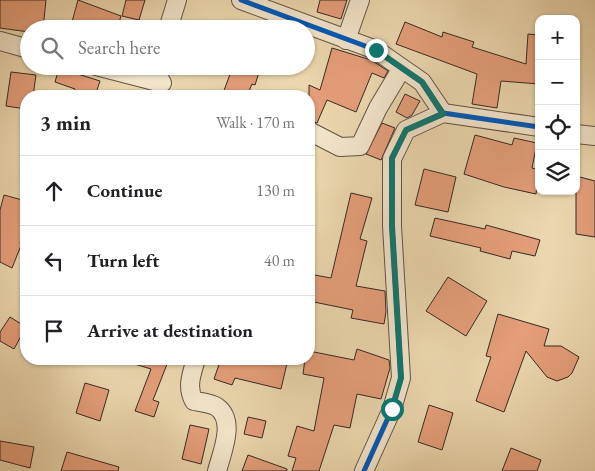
<!DOCTYPE html>
<html lang="en">
<head>
<meta charset="utf-8">
<style>
	body { margin:0; font-family:"EB Garamond",serif; background:#f2f2f2; color:#202124 }
	.controls { position:absolute; right:15px; top:15px; display:grid; overflow:hidden; border-radius:10px; box-shadow:0 1px 4px #0004 }
	.controls button { width:45px; height:45px; display:grid; place-items:center; padding:0; border:0; border-bottom:1px solid #e0e0e0; background:#fff; color:#202124; font:25px sans-serif }
	.stop { position:absolute; width:15px; height:15px; margin:-11px; border:4px solid #0f766e; border-radius:50%; background:#fff }
	.stop.end { background:#0f766e; border-color:#fff; box-shadow:0 1px 5px #0008 }
	.list { margin:0; padding:0; list-style:none }
	h2 { display:flex; justify-content:space-between; align-items:center; height:65px; margin:0; padding:0 20px; font-size:21px }
	h2 small { font-size:16px; font-weight:400; color:#757577 }
	.list li { display:grid; grid-template-columns:32px 1fr auto; gap:15px; align-items:center; box-sizing:border-box; height:70px; padding:0 20px; border-top:1px solid #e0e0e0 }
	.list b { display:block; font-size:19px; white-space:nowrap }
	.list em { font-size:16px; font-style:normal; color:#757577 }
	.icon { flex:none; width:28px; height:28px; fill:none; stroke:currentColor; stroke-width:2; stroke-linecap:round; stroke-linejoin:round }
	.map { position:relative; flex:none; width:595px; height:471px; overflow:hidden }
	.search { position:absolute; background:#fff; box-shadow:0 1px 4px #0004; left:20px; top:20px; width:295px; height:55px; display:flex; align-items:center; gap:12px; box-sizing:border-box; padding:0 18px; border-radius:28px; color:#757577; font-size:19px }
	.panel { position:absolute; background:#fff; box-shadow:0 1px 4px #0004; left:20px; top:90px; width:295px; height:275px; border-radius:20px }
	.map>svg:first-child { display:block }
	.building { fill:#e49e7a; stroke:#362922 }
	.lines { fill:none; stroke-linecap:round; stroke-linejoin:round }
	.minor-casing { stroke:#635445; stroke-width:20 }
	.minor { stroke:#f2e4ca; stroke-width:18 }
	.cycleway-casing { stroke:#f2e4ca; stroke-width:8 }
	.cycleway { stroke:#0057b8; stroke-width:5 }
	.route { stroke:#0f766e; stroke-width:6 }
</style>
</head>
<body>
<div class="map">
<svg width="595" height="471" viewBox="0 0 595 471">
	<rect width="100%" height="100%" fill="#ebd6ad"/>
	<filter id="stains"><feTurbulence type="fractalNoise" baseFrequency=".004" numOctaves="4"/><feColorMatrix values="0 0 0 0 .2 0 0 0 0 .09 0 0 0 0 .02 0 0 0 .5 -.17"/></filter>
	<radialGradient id="worn" r=".72"><stop offset=".6" stop-color="#630" stop-opacity="0"/><stop offset="1" stop-color="#630" stop-opacity=".3"/></radialGradient>
	<!-- building -->
	<path class="building" d="M0 0H46L43 29H29V32L0 28Z
		M78 0 121 16 117 29H70Z
		M126 0H145L139 20 122 16Z
		M320 0H347L341 19 317 12Z
		M405 22 442 37 443 32 474 42 472 47 526 64 528 34 539 35V84L501 81 497 108 472 104 477 74 396 44Z
		M332 48 371 60 388 71 384 78 372 73 356 112 327 100 317 123 309 120V85L320 90Z
		M233 66H261L255 85 252 84 247 96H222Z
		M59 68 100 81 95 96H72L75 89 55 82Z
		M11 72 36 75 33 96H26V109L6 106Z
		M405 94 420 101 412 115 407 118 396 112Z
		M382 123 395 128 381 160 366 154Z
		M475 135 512 145 514 138 537 143 532 168 539 170 536 194 504 187 464 174Z
		M424 169 456 177 448 212 415 205Z
		M576 176 595 181V237L576 234Z
		M351 193 372 198 360 239 367 241 356 286 385 291 386 312 384 324 351 318 353 310 309 301V274L331 278Z
		M4 195 26 201V219L20 243H22L12 268 0 262V210Z
		M435 218 485 229 486 225 540 240 535 256 512 251 510 259 480 251 481 248 430 236Z
		M448 277 487 301 466 336 426 311Z
		M498 314 549 329 544 346H561L579 357 572 373 568 377 557 381 547 377 526 351 504 412 476 401 491 357 486 356Z
		M10 317 26 327 14 349 0 341V332Z
		M357 349 389 360 390 368 381 399 357 394 350 428 334 425 319 471H292L296 458 288 456 297 426 314 431 324 378 303 374 305 359H309V351L354 360Z
		M128 359H169L153 400 159 402 154 417 135 411 151 369 128 362Z
		M221 359H288L281 389 235 378 232 385 214 379Z
		M85 383 109 390 100 421 76 413Z
		M429 405 453 413 442 450 418 442Z
		M248 417 266 421 262 438 244 434Z
		M190 425 209 429 201 464 182 459Z
		M0 441 34 447 30 468 0 460Z
		M511 448 541 460 537 471H502Z
		M67 452 119 467 118 471H61Z
		M248 455 287 469V471H242Z"/>
	<g class="lines">
		<!-- minor casing -->
		<g class="minor-casing">
			<path id="minor" d="M241 0 376 50 422 82 443 113
				M168 29 177 0
				M346 40 360 0
				M0 41 29 49
				M96 66 162 83 155 70 156 66
				M309 131 340 147 360 146 378 108 402 68
				M576 134 595 136
				M196 359C192 373 186 387 194 401 200 402 211 403 217 407 236 421 222 452 217 471
				M364 471 392 409 401 378 392 226V159L406 130 443 113 539 127"/>
		</g>
		<!-- minor -->
		<use href="#minor" class="minor"/>
		<!-- cycleway casing -->
		<g class="cycleway-casing">
			<path id="cycleway" d="M241 0 376 50 422 82 443 113
				M364 471 392 409 401 378 392 226V159L406 130 443 113 539 127"/>
		</g>
		<!-- cycleway -->
		<use href="#cycleway" class="cycleway"/>
	</g>
	<g class="lines">
		<!-- route -->
		<path class="route" d="M376 50 422 82 443 114 406 130 392 158V226L401 378 392 409"/>
	</g>
	<rect width="100%" height="100%" filter="url(#stains)"/>
	<rect width="100%" height="100%" fill="url(#worn)"/>
</svg>
<div class="controls">
<button>+</button>
<button>−</button>
<button><svg class="icon" aria-label="locate" viewBox="0 0 24 24"><circle cx="12" cy="12" r="6"/><path d="M12 2v4M12 18v4M2 12h4M18 12h4"/></svg></button>
<button><svg class="icon" aria-label="layers" viewBox="0 0 24 24"><path d="M12 4l9 5-9 5-9-5zM3 14l9 5 9-5"/></svg></button>
</div>
<div class="stop" style="left:392px;top:409px"></div>
<div class="stop end" style="left:376px;top:50px"></div>
<div class="search"><svg class="icon" aria-label="search" viewBox="0 0 24 24"><circle cx="10" cy="10" r="6"/><path d="M15 15l6 6"/></svg>Search here</div>
<section class="panel">
<h2>3 min<small>Walk · 170 m</small></h2>
<ul class="list">
<li><svg class="icon" aria-label="ahead" viewBox="0 0 24 24"><path d="M12 20V5M6 11l6-6 6 6"/></svg><div><b>Continue</b></div><em>130 m</em></li>
<li><svg class="icon" aria-label="left" viewBox="0 0 24 24"><path d="M17 20v-9H6M10 6l-5 5 5 5"/></svg><div><b>Turn left</b></div><em>40 m</em></li>
<li><svg class="icon" aria-label="arrive" viewBox="0 0 24 24"><path d="M6 21V4h12l-3 4 3 4H6"/></svg><div><b>Arrive at destination</b></div></li>
</ul>
</section>
</div>
</body>
</html>
